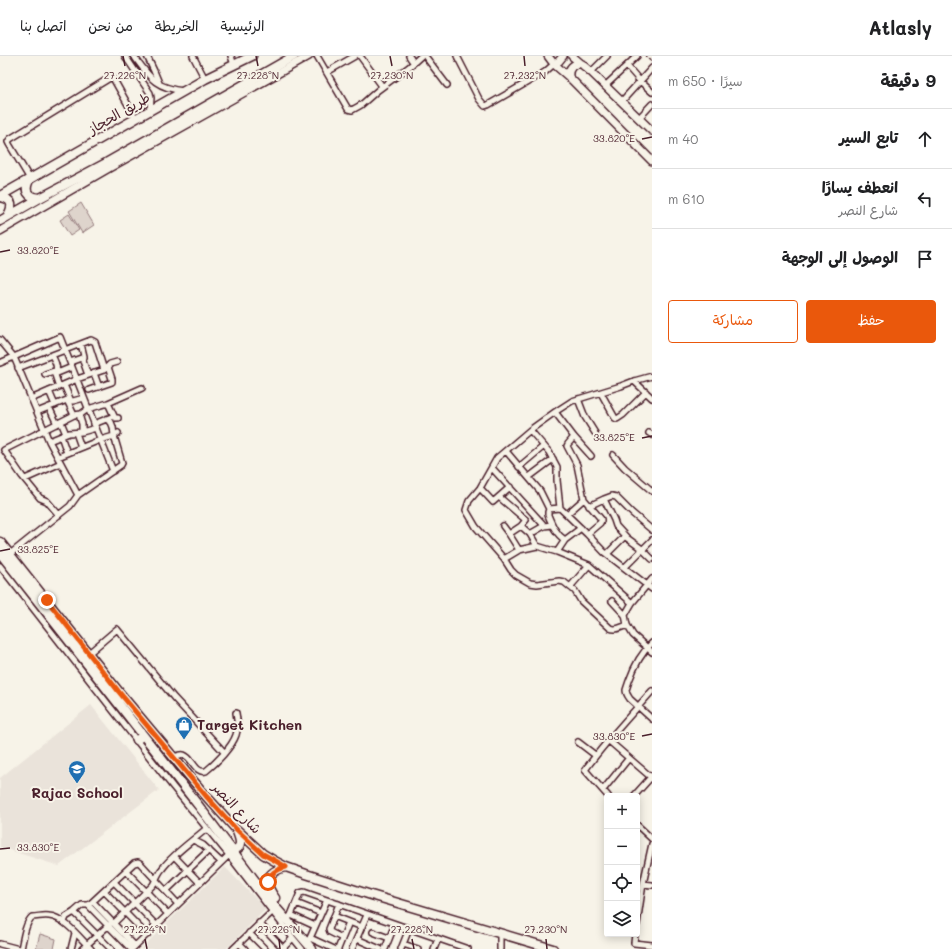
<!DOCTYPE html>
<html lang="ar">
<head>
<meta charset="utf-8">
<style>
	body { margin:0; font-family:Mali,"Playpen Sans Arabic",sans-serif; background:#f6f6f6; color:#202124; direction:rtl }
	.controls { position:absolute; right:12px; bottom:12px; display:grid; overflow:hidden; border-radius:4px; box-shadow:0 2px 10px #0003 }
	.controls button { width:36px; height:36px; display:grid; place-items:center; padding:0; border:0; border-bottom:1px solid #e0e0e0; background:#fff; color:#202124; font:20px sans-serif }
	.stop { position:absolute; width:12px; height:12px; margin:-9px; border:3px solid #ea580c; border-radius:50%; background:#fff }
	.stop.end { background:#ea580c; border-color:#fff; box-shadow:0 1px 4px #0008 }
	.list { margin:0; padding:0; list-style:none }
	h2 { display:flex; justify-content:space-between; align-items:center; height:52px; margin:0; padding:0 16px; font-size:17px }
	h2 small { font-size:13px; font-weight:400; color:#757577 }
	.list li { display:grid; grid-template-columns:26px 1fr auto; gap:12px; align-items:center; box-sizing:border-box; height:60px; padding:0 16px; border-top:1px solid #e0e0e0 }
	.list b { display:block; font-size:15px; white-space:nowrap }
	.list p { margin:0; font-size:13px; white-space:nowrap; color:#757577 }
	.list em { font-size:13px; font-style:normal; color:#757577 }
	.actions { display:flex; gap:8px; padding:12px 16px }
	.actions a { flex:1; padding:9px 0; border:1px solid #ea580c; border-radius:4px; text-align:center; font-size:14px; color:#ea580c }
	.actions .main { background:#ea580c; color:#fff }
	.icon { flex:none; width:22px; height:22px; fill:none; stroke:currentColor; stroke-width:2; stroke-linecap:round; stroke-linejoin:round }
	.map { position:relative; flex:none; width:652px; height:893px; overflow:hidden; direction:ltr }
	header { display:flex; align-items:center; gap:24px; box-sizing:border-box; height:56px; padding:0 20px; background:#fff; border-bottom:1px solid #e0e0e0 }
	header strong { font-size:19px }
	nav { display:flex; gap:22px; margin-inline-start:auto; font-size:14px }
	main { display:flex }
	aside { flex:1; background:#fff }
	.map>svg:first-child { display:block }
	.built { fill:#eae3da }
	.green { fill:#ded4cc; stroke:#947a7c }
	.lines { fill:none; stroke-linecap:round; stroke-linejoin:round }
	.minor-casing { stroke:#4a1f2b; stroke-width:8 }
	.secondary-casing { stroke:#4a1f2b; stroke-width:10 }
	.primary-casing { stroke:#4a1f2b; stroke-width:11 }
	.minor { stroke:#f7f3e8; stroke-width:5 }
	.secondary { stroke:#f7f3e8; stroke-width:7 }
	.primary { stroke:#f7f3e8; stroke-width:8 }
	.route { stroke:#ea580c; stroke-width:5 }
	.ticks { fill:none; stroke:#4a1f2b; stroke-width:1.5 }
	.labels { text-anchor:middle; stroke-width:4; stroke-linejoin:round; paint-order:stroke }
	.street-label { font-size:14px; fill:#4a1f2b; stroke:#f7f3e8 }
	.poi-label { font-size:14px; font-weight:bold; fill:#4a1f2b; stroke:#f7f3e8; text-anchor:start }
	.ticks-label { font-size:10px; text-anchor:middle; fill:#4a1f2b; stroke:#f7f3e8; stroke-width:4; stroke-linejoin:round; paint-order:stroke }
</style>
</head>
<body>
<header>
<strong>Atlasly</strong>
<nav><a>الرئيسية</a><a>الخريطة</a><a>من نحن</a><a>اتصل بنا</a></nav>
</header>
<main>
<aside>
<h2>9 دقيقة<small>سيرًا · 650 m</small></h2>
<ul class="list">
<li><svg class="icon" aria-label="ahead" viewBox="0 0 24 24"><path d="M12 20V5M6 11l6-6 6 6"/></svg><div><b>تابع السير</b></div><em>40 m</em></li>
<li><svg class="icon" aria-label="left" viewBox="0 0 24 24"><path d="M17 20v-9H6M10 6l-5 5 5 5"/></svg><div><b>انعطف يسارًا</b><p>شارع النصر</p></div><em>610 m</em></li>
<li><svg class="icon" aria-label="arrive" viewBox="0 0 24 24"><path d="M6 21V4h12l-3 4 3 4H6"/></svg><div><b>الوصول إلى الوجهة</b></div></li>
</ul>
<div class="actions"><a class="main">حفظ</a><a>مشاركة</a></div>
</aside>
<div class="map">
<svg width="652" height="893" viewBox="0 0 652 893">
	<rect width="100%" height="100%" fill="#f7f3e8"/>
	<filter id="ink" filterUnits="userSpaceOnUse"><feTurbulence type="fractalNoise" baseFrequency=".025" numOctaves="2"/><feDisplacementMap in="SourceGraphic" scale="8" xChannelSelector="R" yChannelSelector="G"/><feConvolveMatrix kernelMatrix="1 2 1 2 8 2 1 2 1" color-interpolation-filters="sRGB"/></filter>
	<g filter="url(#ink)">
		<!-- built -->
		<path class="built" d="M91 649 159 734 59 810 0 791V722Z
			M225 811 266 853 226 893H141L175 859Z"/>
		<!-- green -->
		<path class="green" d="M81 147 94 169 82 177 69 155Z
			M69 158 79 174 70 180 60 164Z
			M40 878 56 883 54 893H36Z"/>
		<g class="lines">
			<!-- minor casing -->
			<g class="minor-casing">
				<path id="minor" d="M125 0 150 37 151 42 150 55
					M134 0C150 22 155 32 184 35
					M147 0 154 15 159 27
					M193 0 205 23
					M231 0 234 9
					M317 0 348 53 352 54 361 49 378 34 409 11 421 0
					M360 0 382 30
					M409 0 413 6
					M425 0 447 29
					M457 0 479 43 485 50 488 49 545 16 554 8
					M650 0 652 2
					M627 10 640 25 652 36
					M327 16 355 0
					M591 16 607 0
					M605 30 637 0
					M622 45 652 12
					M639 62 652 48
					M30 123 9 88 8 86 10 83 108 23 112 21 113 22 136 63
					M0 284 14 301 49 385 78 439
					M81 288 84 300 83 305 88 319
					M52 299C56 308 58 309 55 319L59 331
					M70 306 84 301
					M0 307 60 281 113 415
					M18 312 91 284 95 286 104 314
					M94 317 99 331
					M45 318 57 314
					M55 318 72 311
					M634 325 652 342
					M64 329 71 345
					M89 334 112 326V323L108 311
					M49 335 55 349
					M601 337 615 362 617 363 623 359 646 336
					M31 343 77 323 104 314 110 308 117 306
					M578 343 585 361 595 377
					M67 344 74 359
					M108 347 114 360
					M49 351 57 368
					M37 356 67 344 73 345 84 342
					M555 356 574 381 591 400
					M81 358 80 362 82 368V376
					M61 366 66 378
					M94 368 114 360 115 362H118
					M530 374 549 396 557 411V424L560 452
					M76 377 81 391
					M649 377 652 379
					M61 380 67 397
					M574 381 568 388 567 390 577 409 584 443 601 463V465L600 467 587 478
					M49 385 69 377 82 376 96 372
					M506 395 540 435 549 453
					M613 399 625 412 652 435
					M58 401 100 384 114 380 118 377
					M519 411 544 390
					M492 412 542 467 544 470
					M529 421 553 403
					M25 423 61 407
					M480 432 493 446 510 431
					M499 441 526 464 521 470 509 478
					M604 443 612 440 616 441 632 457 652 474
					M589 450 604 443 614 464 616 470 627 482 642 493 652 503
					M560 452 587 478 604 496 652 533
					M560 452 549 453 548 456V459C552 469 556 478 565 484
					M567 458 584 443
					M59 459 47 445 40 442 22 420 4 394 74 359 81 358 88 353 108 347 142 332
					M503 470 509 478 519 494
					M521 470 530 478 537 490 557 496
					M581 472 565 484 557 496 589 509 632 547
					M530 478 544 470 552 469
					M10 498 70 450 78 439 121 409 122 407 114 380 113 371 111 366 106 363
					M607 498 625 480
					M504 503 519 494 537 490
					M0 510 173 731 228 798 293 882 302 893
					M625 511 652 484
					M570 531 589 509
					M612 545 625 559 627 569 633 579 652 596
					M625 559 632 547 652 523
					M627 569C621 571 616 575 610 572L581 545 575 535 564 526 559 525 537 528 530 527 516 519 511 514 504 503 476 471 466 454 469 445 480 432 497 402 530 374 555 356 572 345 621 330 634 325 652 320
					M652 587C641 597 634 611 629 625 628 628 627 631 626 634 626 638 628 640 630 643L652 663
					M89 597 117 573 174 642 224 696
					M608 684 652 722
					M578 686 595 699
					M174 701C177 700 181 698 184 699 193 702 195 718 206 715 216 707 232 691 236 679 239 671 237 664 236 657
					M603 734 629 702
					M608 740 585 714C605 686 629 661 652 635
					M634 740 652 720
					M637 769 652 783
					M193 784 203 789 221 806
					M174 800 200 827
					M126 815 168 858
					M114 826 156 869
					M643 828 652 788
					M104 835 147 879
					M166 835 209 794
					M93 846 135 890
					M296 847 321 857
					M339 848 329 873 330 876 342 882
					M88 849 131 893
					M74 856 111 893
					M291 859 315 870
					M334 860 362 871
					M287 864 291 859 300 837 304 836 468 893
					M64 866 66 861 74 856 82 849H88L91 847 134 807 138 806 140 807 178 848
					M114 867 153 829C156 824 158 817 162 813 174 797 191 786 206 773
					M259 867 284 893
					M637 868 643 828 652 829
					M373 876 389 882
					M249 877 265 893
					M635 878 634 887 652 889
					M310 882 334 893
					M357 883 380 893
					M239 887 245 893
					M306 887 310 882 327 844
					M0 888 19 893
					M403 888 418 893
					M21 893C23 884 25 867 32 861 38 861 43 859 49 860 64 861 80 882 91 893
					M71 893 75 877
					M82 893 110 868
					M132 893 229 799
					M233 893 272 856
					M282 893 293 882
					M338 893 349 866
					M352 893 367 859
					M385 893 395 868
					M401 893 409 873
					M434 893 438 883
					M500 893V877"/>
			</g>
			<!-- secondary casing -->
			<g class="secondary-casing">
				<path id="secondary" d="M548 0 554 8 569 21 652 105
					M572 0 591 16 652 75
					M554 8 559 5 563 0
					M569 21C568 12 573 7 582 8
					M0 175 109 112 309 0"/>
			</g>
			<!-- primary casing -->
			<g class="primary-casing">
				<path id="primary" d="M29 124C24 135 27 141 40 142
					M0 140 205 23 252 0
					M0 141C14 143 13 151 7 161
					M0 165 40 142 106 107 294 0
					M0 486 119 636 206 740 235 772 263 798 273 804 286 811 306 818 371 839 553 893
					M0 497 198 749 232 794 272 847 312 893
					M137 684 143 679
					M232 794C245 793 239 781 236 773
					M275 842C263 826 266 816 286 811"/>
			</g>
			<!-- minor -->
			<use href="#minor" class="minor"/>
			<!-- secondary -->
			<use href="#secondary" class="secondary"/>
			<!-- primary -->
			<use href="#primary" class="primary"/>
		</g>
	</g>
	<g class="lines" filter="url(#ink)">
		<!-- route -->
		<path class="route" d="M47 544 119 636 206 740 235 772 252 788 263 798 274 804 286 811C277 813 270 817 268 826"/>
	</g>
	<!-- ticks -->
	<path class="ticks" d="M123 0 125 10M256 0 258 10M390 0 392 10M524 0 525 10M642 83 652 81M0 196 10 194M642 382 652 380M0 495 10 493M642 680 652 678M0 793 10 792M145 883 147 893M279 883 280 893M412 883 414 893M546 883 547 893"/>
	<!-- icons -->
	<defs>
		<g id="shop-pin" transform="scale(0.9)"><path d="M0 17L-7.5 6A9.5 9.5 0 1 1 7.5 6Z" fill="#1f6fb2" stroke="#f7f3e8"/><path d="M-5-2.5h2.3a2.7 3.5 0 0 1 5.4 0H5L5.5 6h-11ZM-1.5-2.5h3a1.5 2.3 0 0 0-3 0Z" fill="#fff"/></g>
		<g id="school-pin" transform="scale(0.9)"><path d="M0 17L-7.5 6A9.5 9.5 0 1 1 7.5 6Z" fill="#1f6fb2" stroke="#f7f3e8"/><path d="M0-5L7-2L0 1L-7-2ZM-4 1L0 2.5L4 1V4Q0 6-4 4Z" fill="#fff"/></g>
	</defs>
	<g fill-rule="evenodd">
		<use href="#shop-pin" x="184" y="669"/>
		<use href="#school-pin" x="77" y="713"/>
	</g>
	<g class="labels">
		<!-- street labels -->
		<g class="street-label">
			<text transform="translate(119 57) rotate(-30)" y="5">طريق الحجاز</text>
			<text transform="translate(237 752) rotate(47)" y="5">شارع النصر</text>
		</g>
		<!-- poi labels -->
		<g class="poi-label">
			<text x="197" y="674">Target Kitchen</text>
			<text x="77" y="742" text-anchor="middle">Rajac School</text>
		</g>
	</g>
	<g class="ticks-label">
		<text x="125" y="23">27.226°N</text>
		<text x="258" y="23">27.228°N</text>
		<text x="392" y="23">27.230°N</text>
		<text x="525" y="23">27.232°N</text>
		<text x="614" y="86">33.820°E</text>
		<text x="38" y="198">33.820°E</text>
		<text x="614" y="385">33.825°E</text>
		<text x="38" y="497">33.825°E</text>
		<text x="614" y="684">33.830°E</text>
		<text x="38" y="795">33.830°E</text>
		<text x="145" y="877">27.224°N</text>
		<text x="279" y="877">27.226°N</text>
		<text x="412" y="877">27.228°N</text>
		<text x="546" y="877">27.230°N</text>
	</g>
</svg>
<div class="controls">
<button>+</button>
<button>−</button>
<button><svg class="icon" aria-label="locate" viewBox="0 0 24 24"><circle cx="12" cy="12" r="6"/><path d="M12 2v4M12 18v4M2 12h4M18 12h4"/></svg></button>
<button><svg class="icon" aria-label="layers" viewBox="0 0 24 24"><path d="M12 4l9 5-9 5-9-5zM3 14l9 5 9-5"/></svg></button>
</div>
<div class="stop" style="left:268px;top:826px"></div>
<div class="stop end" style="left:47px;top:544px"></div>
</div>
</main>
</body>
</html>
